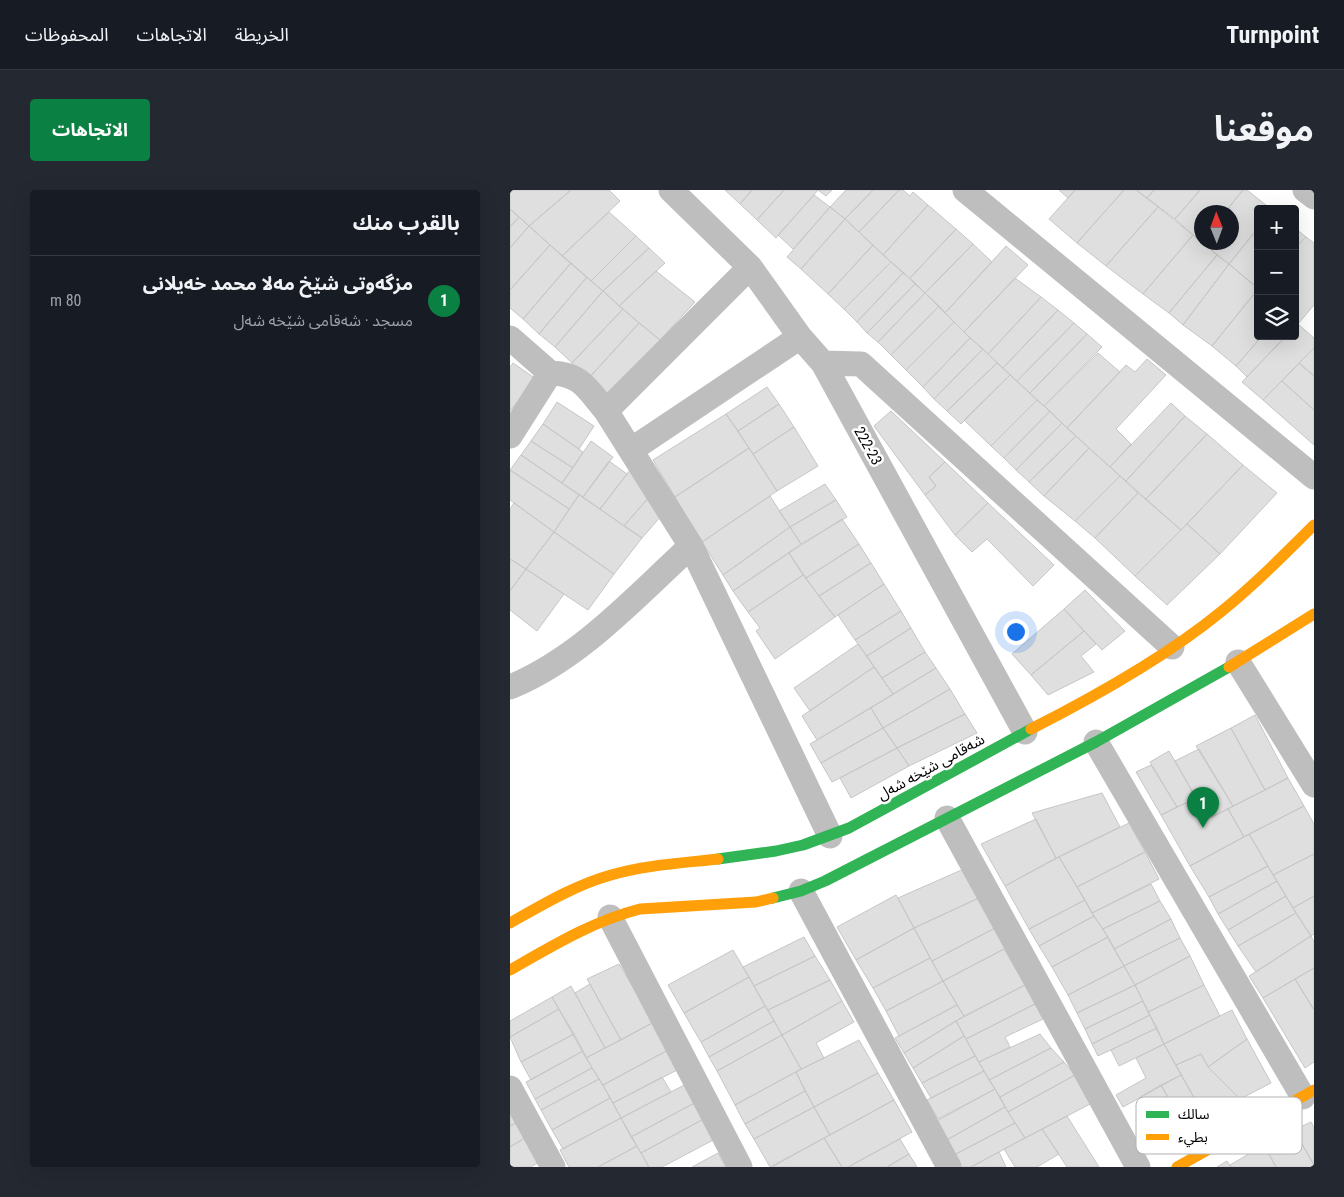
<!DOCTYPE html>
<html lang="ar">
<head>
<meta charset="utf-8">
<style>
	body { margin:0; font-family:"Roboto Condensed","Noto Sans Arabic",sans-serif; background:#242831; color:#f1f3f6; direction:rtl }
	.controls { position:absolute; right:15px; top:15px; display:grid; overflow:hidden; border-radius:5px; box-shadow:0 5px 20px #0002 }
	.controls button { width:45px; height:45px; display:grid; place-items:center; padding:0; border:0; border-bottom:1px solid #363941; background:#171b24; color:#f1f3f6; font:25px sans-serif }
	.compass { position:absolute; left:684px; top:15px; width:45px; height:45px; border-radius:50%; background:#171b24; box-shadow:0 5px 20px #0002; rotate:359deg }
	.you { position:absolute; left:505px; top:441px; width:18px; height:18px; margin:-12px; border:4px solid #fff; border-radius:50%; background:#1a73e8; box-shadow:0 0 0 8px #1a73e833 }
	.badge { display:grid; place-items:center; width:32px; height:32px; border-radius:50%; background:#0b8043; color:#fff; font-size:16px; font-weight:700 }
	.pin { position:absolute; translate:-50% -41px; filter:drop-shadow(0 1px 2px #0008) }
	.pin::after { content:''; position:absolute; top:26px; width:18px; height:15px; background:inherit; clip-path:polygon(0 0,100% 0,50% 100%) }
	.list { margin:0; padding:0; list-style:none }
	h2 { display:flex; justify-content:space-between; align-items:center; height:65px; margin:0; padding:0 20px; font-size:21px }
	h2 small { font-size:16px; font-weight:400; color:#9ea1a6 }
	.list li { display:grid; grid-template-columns:32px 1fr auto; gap:15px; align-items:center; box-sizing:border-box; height:90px; padding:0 20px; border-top:1px solid #363941 }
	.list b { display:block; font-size:19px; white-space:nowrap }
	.list p { margin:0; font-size:16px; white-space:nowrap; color:#9ea1a6 }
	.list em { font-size:16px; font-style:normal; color:#9ea1a6 }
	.icon { flex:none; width:28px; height:28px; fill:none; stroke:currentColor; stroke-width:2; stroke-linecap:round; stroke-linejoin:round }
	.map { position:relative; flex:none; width:804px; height:977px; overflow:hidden; direction:ltr; border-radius:5px }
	header { display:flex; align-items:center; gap:30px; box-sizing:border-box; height:70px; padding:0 25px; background:#171b24; border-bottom:1px solid #363941 }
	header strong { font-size:24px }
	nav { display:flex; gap:28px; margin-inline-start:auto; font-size:18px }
	.intro { display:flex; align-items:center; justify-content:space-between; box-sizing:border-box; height:120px; padding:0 30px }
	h1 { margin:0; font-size:35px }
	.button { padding:12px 22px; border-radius:5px; background:#0b8043; color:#fff; font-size:18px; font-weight:700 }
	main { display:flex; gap:30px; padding:0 30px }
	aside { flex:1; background:#171b24; border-radius:5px; box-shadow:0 5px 20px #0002 }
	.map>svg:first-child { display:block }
	.building { fill:#dfdfdf; stroke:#c6c6c6 }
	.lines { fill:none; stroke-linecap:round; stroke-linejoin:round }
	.street { stroke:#bebebe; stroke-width:25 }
	.fast { stroke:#30b455; stroke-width:11 }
	.slow { stroke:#ff9f0a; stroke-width:11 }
	.labels { text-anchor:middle; stroke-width:5; stroke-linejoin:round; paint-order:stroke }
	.street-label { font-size:15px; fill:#000; stroke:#fff }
	.key { fill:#fff; stroke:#b2b2b2; stroke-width:1 }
	.key-label { font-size:14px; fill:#000 }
</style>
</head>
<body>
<header>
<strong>Turnpoint</strong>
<nav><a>الخريطة</a><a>الاتجاهات</a><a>المحفوظات</a></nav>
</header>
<div class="intro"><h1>موقعنا</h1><a class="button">الاتجاهات</a></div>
<main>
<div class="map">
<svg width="804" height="977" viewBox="0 0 804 977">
	<rect width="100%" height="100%" fill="#fff"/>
	<!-- building -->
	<path class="building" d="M0 0H61L19 36 0 19Z
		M61 0H99L110 11 52 66 19 36Z
		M215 0H242L230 14Z
		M242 0H274L247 30 230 14Z
		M274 0H308L266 48 247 30Z
		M308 0H322L316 6Z
		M336 0H363L335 29 320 17Z
		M363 0H389L349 42 335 29Z
		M389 0H393L400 6 403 2 418 15 373 65 349 42Z
		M549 0H565L558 8Z
		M565 0H614L567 53 539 29Z
		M614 0H626L648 17 596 76 567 53Z
		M626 0H644L637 8Z
		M644 0H690L665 29 637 8Z
		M690 0H733L715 22H692L691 52 665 29Z
		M733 0H737L761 19H748V38L719 74 691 52H722V22H715Z
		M304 5 320 17 283 59 268 45Z
		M418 15 446 39 400 88 373 65Z
		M320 17 335 29 291 79 277 67Z
		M648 17 683 45 633 104 596 76Z
		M0 19 9 27 0 37Z
		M99 22 126 46 81 91 52 66Z
		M9 27 19 36 0 58V37Z
		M335 29 363 55 318 104 291 79Z
		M19 36 40 55 0 100V58Z
		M748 38V98L719 74Z
		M785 38 796 47 785 58Z
		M446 39 463 54 415 103 400 88Z
		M683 45 707 65 659 123 633 104Z
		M126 46 139 58 93 101 81 91Z
		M796 47 804 53V115L788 134 785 132V58Z
		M463 54 482 72 435 123 415 103Z
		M40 55 61 73 13 129 0 118V100Z
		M363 55 381 72 334 119 318 104Z
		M496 56 518 75 454 142 435 123Z
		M139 58 155 73 109 116 93 101Z
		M707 65 719 74 673 135 659 123Z
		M381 72 393 83 347 132 334 119Z
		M61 73 77 87 29 144 13 129Z
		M719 74 748 99 702 156 673 135Z
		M146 81 185 112 150 150 109 116Z
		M393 83 405 94 357 143 347 132Z
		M77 87 93 101 45 157 29 144Z
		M505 88 531 107 478 164 454 142Z
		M405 94 415 103 368 152 357 143Z
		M748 99V146H752L726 176 702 156Z
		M93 101 113 119 62 173 45 157Z
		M415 103 429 116 381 165 368 152Z
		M531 107 548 120 493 178 478 164Z
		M429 116 444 132 396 180 381 165Z
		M113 119 129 133 78 189 62 173Z
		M548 120 564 133 507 191 493 178Z
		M444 132 460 148 413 197 396 180Z
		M129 133 150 150 97 207 78 189Z
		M564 133 577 144 520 203 507 191Z
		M788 134 804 148V158L753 210 732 192 776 146H785V136Z
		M577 144 592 157 534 216 520 203Z
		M752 146H776L737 187 726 176Z
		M460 148 473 159 424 209 413 197Z
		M804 158V186L789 173Z
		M473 159 487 173 437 221 424 209Z
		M588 163 610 182 557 238 534 216Z
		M637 169 656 185 606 239 621 254 600 277 557 238 616 175 625 182Z
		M3 173 26 189 0 221V177Z
		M487 173 500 185 451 234 437 221Z
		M789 173 804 186V220L772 191Z
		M500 185 527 210 481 256 454 230Z
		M772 191 804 220V255L753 210Z
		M257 197 269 214 228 241 216 224Z
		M527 210 540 221 494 268 481 256Z
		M47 212 84 236 69 259 33 234Z
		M661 213 675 226 616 291 600 277Z
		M269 214 284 237 243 264 228 241Z
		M381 221 435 272 419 287 426 296 415 305 364 236Z
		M540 221 552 233 506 280 494 268Z
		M216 224 239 258 165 307 143 270Z
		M675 226 697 244 636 309 616 291Z
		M552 233 566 246 519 292 506 280Z
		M33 234 73 262 63 278 21 251Z
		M284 237 308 276 267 301 243 264Z
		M697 244 733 275 671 340 636 309Z
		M566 246 579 258 534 306 519 292Z
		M21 251 63 278 52 293 11 265Z
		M81 251 103 267 73 307 52 293Z
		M239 258 267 301 192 352 165 307Z
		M579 258 610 286 565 331 534 306Z
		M11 265 69 305 59 319 0 280Z
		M99 271 117 284 90 319 73 307Z
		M435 272 478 313 445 345 415 305 426 296 419 287Z
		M733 275 767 303 710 364 677 334Z
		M0 280 59 319 44 342 0 310Z
		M120 280 139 307 114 336 90 319Z
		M610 286 628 303 585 348 565 331Z
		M315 294 326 310 280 337 269 321Z
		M628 303 671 340 625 386 585 348Z
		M69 305 132 348 104 384 44 342Z
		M260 306 280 337 213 385 192 352Z
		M139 307 152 325 132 348 114 336Z
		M326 310 337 327 291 354 280 337Z
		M4 313 44 342 16 379 0 369V319Z
		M478 313 544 375 523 396 477 349 462 362 445 345Z
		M332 329 349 354 296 388 279 363Z
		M677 334 710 364 657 415 625 386Z
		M280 337 291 354 223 401 213 385Z
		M44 342 104 384 78 420 16 379Z
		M349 354 361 373 309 406 296 388Z
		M279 363 293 385 238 422 223 401Z
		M0 369 16 379 0 401Z
		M361 373 374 394 325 427 309 406Z
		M16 379 54 404 27 441 0 420V401Z
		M293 385 325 427 265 469 246 441 250 438 238 422Z
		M374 394 391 421 345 450 328 425Z
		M575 400 615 441 592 460 554 419Z
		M554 419 574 441 521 485 502 464Z
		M391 421 401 438 357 466 345 450Z
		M401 438 415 462 372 488 357 466Z
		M574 441 586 454 571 466 584 482 538 505 521 485Z
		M348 454 364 477 300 521 284 498Z
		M415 462 426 478 383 504 372 488Z
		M364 477 383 504 307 550 292 526Z
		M426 478 440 499 373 538 361 518Z
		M440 499 455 524 387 558 373 538Z
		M361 518 373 538 311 573 300 554Z
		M455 524 467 543 399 576 387 558Z
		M745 525 778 588 755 600 721 538Z
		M373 538 387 558 322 592 311 573Z
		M721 538 755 600 723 616 686 556Z
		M387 558 399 576 341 608 330 588Z
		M689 559 723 616 698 629 665 571Z
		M659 561 686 608 667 617 640 572Z
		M641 575 667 617 651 625 626 582Z
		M778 588 794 616 734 647 718 619Z
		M592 603 610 637 546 668 522 623Z
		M686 608 698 629 718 619 734 647 680 676 651 625Z
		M794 616 804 634V664L763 685 739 644Z
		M526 629 546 668 495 696 471 654Z
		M619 633 635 662 567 697 549 667Z
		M739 644 758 676 699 707 680 676Z
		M635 662 649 689 582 723 567 697Z
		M804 664V706L783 718 763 685Z
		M549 667 575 710 519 739 495 696Z
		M758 676 767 691 708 724 699 707Z
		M456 678 471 707 404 738 388 708Z
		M767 691 776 706 718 740 708 724Z
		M641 694 650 711 593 739 582 723Z
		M386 705 404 738 346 770 327 737Z
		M776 706 786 723 728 756 718 740Z
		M804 706V744L801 746 783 718Z
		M471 707 487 737 422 771 404 738Z
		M575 710 584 726 529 756 519 739Z
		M650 711 661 729 604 759 593 739Z
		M786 723 801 746 746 782 728 756Z
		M584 726 598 747 542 777 529 756Z
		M661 729 670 748 614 776 604 759Z
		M487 737 498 757 433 791 422 771Z
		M404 738 420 768 363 798 346 770Z
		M801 746 804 752V778L753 808 739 786Z
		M294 747 305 766 244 796 233 777Z
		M598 747 614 776 558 805 542 777Z
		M670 748 680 766 625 795 614 776Z
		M494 759 515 795 454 826 433 791Z
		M223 760 239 787 174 823 158 795Z
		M305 766 320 790 258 820 244 796Z
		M680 766 694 795 638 822 625 795Z
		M420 768 433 791 376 821 363 798Z
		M109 774 144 832 111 850 77 789Z
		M614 776 625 795 567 823 558 805Z
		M804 778V820L785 789Z
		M239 787 255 816 191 852 174 823Z
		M785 789 804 820V872L795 878 753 808Z
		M320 790 332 811 272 845 258 820Z
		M433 791 447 815 389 846 376 821Z
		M80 794 111 850 95 858 65 803Z
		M515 795 525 814 456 849 446 831Z
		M625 795 633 811 575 839 567 823Z
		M694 795 710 826 654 854 638 822Z
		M61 796 95 858 76 868 42 807Z
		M42 807 49 819 0 847V831Z
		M332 811 344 832 306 853 314 868 291 879 272 845Z
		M633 811 640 825 582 854 575 839Z
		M525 814 533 829 495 847 500 857 469 872 456 849Z
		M447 815 454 826 394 863 385 848Z
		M255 816 264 831 199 867 191 852Z
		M49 819 64 844 11 872 0 847Z
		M722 820 737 849 698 877 691 864 666 875 654 854Z
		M640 825 647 838 588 866 582 854Z
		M264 831 272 845 207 881 199 867Z
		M446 831 454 846 403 878 394 863Z
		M144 832 160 859 93 895 76 868Z
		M647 838 654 854 609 876 601 860Z
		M64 844 73 861 21 890 11 872Z
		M530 844 541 858 479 890 469 872Z
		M272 845 291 879 225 915 207 881Z
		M454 846 465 866 412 893 403 878Z
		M737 849 761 893 730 909 698 877Z
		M349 850 368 883 304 917 286 882Z
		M654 854 671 885 613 917 606 905 636 888 626 868Z
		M541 858 554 872 490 907 479 890Z
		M160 859 171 878 103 913 93 895Z
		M73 861 82 878 25 909 16 892Z
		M691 864 698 877 730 909 697 931 666 875Z
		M465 866 474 881 421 908 412 893Z
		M554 872 565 885 498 922 490 907Z
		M82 878 89 889 31 920 25 909Z
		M474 881 485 899 428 929 417 910Z
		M286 882 295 901 235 934 225 915Z
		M368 883 384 910 320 945 304 917Z
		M565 885 582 913 515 948 498 922Z
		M671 885 697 931 677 940 651 895Z
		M152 887 161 902 111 928 103 913Z
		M89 889 100 908 42 940 31 920Z
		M180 892 190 910 121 947 111 928Z
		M651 895 673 934 652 946 630 907Z
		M485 899 495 917 435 951 423 933Z
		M295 901 304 917 244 949 235 934Z
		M100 908 111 928 53 959 42 940Z
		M190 910 199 926 131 963 121 947Z
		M384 910 402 942 338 977H332L314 948Z
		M304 917 320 945 260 977 244 949Z
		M495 917 505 933 444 965 435 951Z
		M0 920 6 933 0 936Z
		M199 926 211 946 152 977H139L131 963Z
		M557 926 589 977H557L532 939Z
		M111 928 127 956 88 977H59L50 960Z
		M801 932 804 937V975L784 940Z
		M6 933 15 948 0 957V936Z
		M505 933 515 948 461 977H451L444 965Z
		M532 939 549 964 527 977H505L494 959Z
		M784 940 804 975V977H766L754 955Z
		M15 948 29 972 21 977H0V957Z
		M314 948 332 977H262Z
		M390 949 399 964 377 977H338Z
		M754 955 766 977H721L720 975Z
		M127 956 139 977H88Z
		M489 962 496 977H461Z
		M208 963 216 977H182Z
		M399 964 407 977H377Z
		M717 971 721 977H707Z"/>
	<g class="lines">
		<!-- street -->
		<path class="street" d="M161 0 240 77 290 147 313 173 515 542
			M455 0 804 287
			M795 0 804 7
			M240 77 96 221 181 356 320 646
			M0 148 40 183 0 246
			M313 173 351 174 662 457
			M40 183C71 183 78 200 96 221
			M121 260 290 147
			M728 472 804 595
			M0 497C71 468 126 406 181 356
			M586 552 793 907
			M437 628 628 977
			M291 701 439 977
			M100 727 230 977
			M0 898 43 977"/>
		<!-- fast -->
		<path class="fast" d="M208 669 266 661 293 655 339 638 521 539
			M263 708 291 701 315 691 586 552 719 477"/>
		<!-- slow -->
		<path class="slow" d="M719 477 804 424
			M521 539C586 506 656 467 712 421 745 394 774 365 804 335
			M0 733C32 715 65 695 101 685 135 675 173 673 208 669
			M0 780C42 756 83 731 130 719L246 712 263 708
			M667 977 804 900"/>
	</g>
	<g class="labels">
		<!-- street labels -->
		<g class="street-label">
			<text transform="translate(358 256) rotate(61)" y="5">222-23</text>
			<text transform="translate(421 577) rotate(-29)" y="5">شەقامی شێخه‌ شه‌ل</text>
		</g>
	</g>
	<!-- legend -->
	<rect x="626" y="907" width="166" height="57" rx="8" class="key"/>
	<rect x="636" y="921" width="23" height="7" fill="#30b455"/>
	<rect x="636" y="944" width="23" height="6" fill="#ff9f0a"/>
	<g class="key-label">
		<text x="668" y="929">سالك</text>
		<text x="668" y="952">بطيء</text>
	</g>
</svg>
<div class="controls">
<button>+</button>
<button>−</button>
<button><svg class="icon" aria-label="layers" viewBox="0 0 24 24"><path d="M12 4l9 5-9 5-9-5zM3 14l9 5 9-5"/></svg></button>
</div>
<svg class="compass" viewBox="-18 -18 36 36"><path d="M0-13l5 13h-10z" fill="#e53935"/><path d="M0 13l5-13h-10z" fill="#9ea1a6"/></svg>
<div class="you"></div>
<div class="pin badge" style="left:693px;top:638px">1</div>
</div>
<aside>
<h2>بالقرب منك<small></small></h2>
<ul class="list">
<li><span class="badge">1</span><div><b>مزگەوتی شێخ مەلا محمد خەیلانی</b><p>مسجد · شەقامی شێخه‌ شه‌ل</p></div><em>80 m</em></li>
</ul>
</aside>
</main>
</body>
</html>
